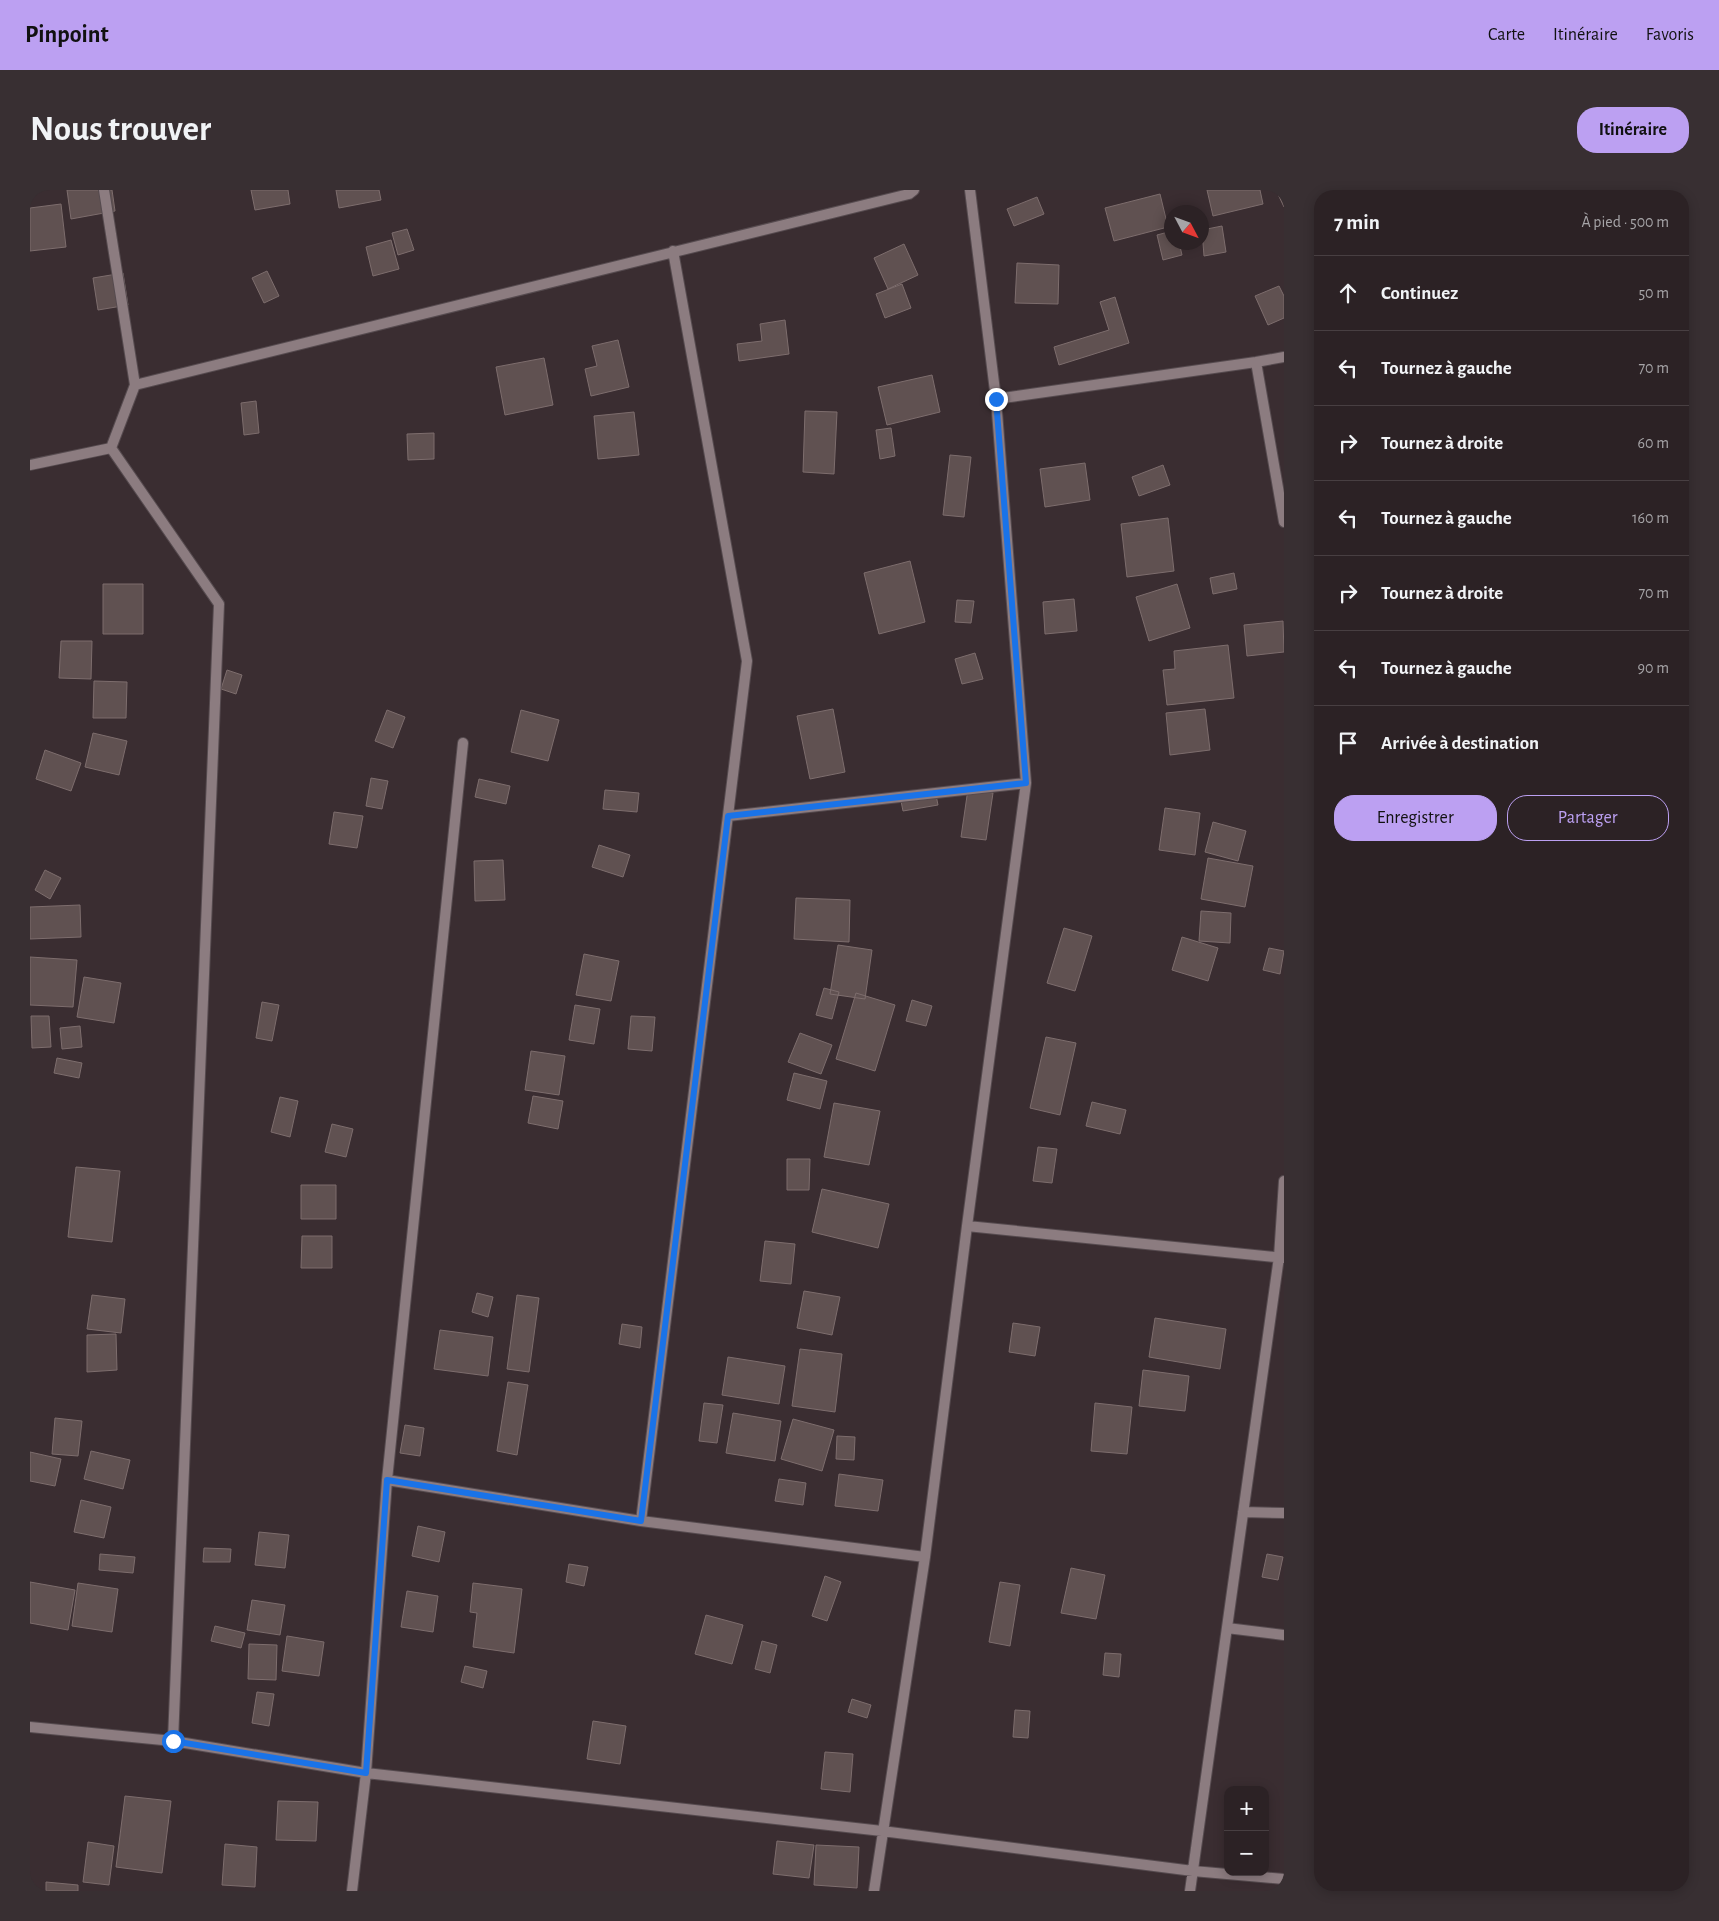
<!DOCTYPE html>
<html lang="fr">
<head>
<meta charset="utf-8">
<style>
	body { margin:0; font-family:"Alegreya Sans",sans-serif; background:#382f32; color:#f1f3f6 }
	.controls { position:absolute; right:15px; bottom:15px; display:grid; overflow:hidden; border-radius:10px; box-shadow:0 2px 12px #0003 }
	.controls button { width:45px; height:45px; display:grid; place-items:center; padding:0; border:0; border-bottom:1px solid #483f42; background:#2c2225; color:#f1f3f6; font:25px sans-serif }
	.compass { position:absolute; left:1134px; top:15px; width:45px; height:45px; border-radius:50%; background:#2c2225; box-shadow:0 2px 12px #0003; rotate:131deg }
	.stop { position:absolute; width:15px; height:15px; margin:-11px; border:4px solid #1a73e8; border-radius:50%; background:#fff }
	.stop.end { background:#1a73e8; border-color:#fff; box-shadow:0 1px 5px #0008 }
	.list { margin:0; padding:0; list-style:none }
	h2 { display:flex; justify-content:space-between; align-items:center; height:65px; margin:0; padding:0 20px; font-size:21px }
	h2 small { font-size:16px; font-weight:400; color:#a6a4a7 }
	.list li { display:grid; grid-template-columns:32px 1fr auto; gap:15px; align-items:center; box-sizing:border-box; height:75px; padding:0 20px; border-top:1px solid #483f42 }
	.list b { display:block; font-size:19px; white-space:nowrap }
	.list em { font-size:16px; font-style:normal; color:#a6a4a7 }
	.actions { display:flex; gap:10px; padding:15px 20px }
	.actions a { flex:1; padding:11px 0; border:1px solid #bca0f2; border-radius:20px; text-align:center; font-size:18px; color:#bca0f2 }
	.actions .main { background:#bca0f2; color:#111 }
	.icon { flex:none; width:28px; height:28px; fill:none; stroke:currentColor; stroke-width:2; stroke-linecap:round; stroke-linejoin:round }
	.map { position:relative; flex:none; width:1254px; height:1701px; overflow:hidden; border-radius:20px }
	header { display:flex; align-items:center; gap:30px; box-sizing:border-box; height:70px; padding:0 25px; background:#bca0f2; color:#111 }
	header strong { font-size:24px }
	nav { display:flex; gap:28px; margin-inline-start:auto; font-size:18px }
	.intro { display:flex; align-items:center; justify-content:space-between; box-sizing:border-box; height:120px; padding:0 30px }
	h1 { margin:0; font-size:35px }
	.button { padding:12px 22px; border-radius:20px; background:#bca0f2; color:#111; font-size:18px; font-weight:700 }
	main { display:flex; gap:30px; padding:0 30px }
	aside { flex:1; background:#2c2225; border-radius:20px; box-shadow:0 2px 12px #0003 }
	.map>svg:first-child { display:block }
	.building { fill:#605151; stroke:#7d6d6d }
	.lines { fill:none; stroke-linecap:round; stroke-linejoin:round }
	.street-casing { stroke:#564b4f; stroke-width:12 }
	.street { stroke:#8c7c80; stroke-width:10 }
	.route { stroke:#1a73e8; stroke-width:6 }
</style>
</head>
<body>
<header>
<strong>Pinpoint</strong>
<nav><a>Carte</a><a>Itinéraire</a><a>Favoris</a></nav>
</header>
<div class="intro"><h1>Nous trouver</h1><a class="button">Itinéraire</a></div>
<main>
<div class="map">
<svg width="1254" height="1701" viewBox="0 0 1254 1701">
	<rect width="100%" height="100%" fill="#3a2d31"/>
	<!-- building -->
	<path class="building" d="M37 0H82L85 21 41 29Z
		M221 0H258L260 14 225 20Z
		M306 0H349L351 10 309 18Z
		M1177 0H1230L1233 14 1183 26Z
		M1246 0H1254V17Z
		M1130 4 1138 37 1084 51 1075 18Z
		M1007 7 1014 24 984 36 977 19Z
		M31 14 36 57 0 61V18Z
		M1192 36 1196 62 1174 66 1172 40Z
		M377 39 384 60 368 65 362 43Z
		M1142 41V52H1149L1152 65 1133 70 1127 45Z
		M361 50 369 79 343 86 336 57Z
		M874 54 888 85 858 99 844 68Z
		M987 73 1029 75 1028 114 985 113Z
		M237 81 249 106 234 113 222 88Z
		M93 83 98 115 68 120 63 88Z
		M872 94 881 118 855 128 846 104Z
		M1249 96 1254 106V128L1238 135 1225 106Z
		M1085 107 1099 153 1029 175 1024 157 1079 140 1070 112Z
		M755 130 759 164 709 171 707 154 732 151 730 134Z
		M588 150 599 197 561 206 555 179 567 176 562 156Z
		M514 168 523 215 475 225 466 177Z
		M902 185 910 222 857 235 848 197Z
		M226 211 229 243 214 245 211 213Z
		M775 221 807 222 804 284 773 282Z
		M604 222 609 265 568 269 564 226Z
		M861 238 865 266 850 269 846 240Z
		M404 243V269L378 270 377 244Z
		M920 265 941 267 934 327 913 325Z
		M1055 273 1060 310 1015 317 1010 279Z
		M1133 275 1140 295 1109 306 1102 287Z
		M1138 328 1144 381 1097 387 1091 334Z
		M880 371 895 432 849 444 834 383Z
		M1204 383 1207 399 1183 404 1180 388Z
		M73 394H113V444H73Z
		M1147 394 1160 438 1119 451 1106 407Z
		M1044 409 1047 441 1015 444 1013 412Z
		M927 410 944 411 941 433 925 432Z
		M1253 431 1254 462 1217 466 1214 435Z
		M31 451H62L61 489 29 488Z
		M1198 455 1204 508 1137 515 1133 480 1145 479 1144 461Z
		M945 463 953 489 932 494 925 469Z
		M197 480 212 485 206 504 191 499Z
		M64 491 97 492 96 528H63Z
		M803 519 815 582 780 589 767 526Z
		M1175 519 1180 560 1140 565 1136 523Z
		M357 520 375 527 363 558 345 551Z
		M491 520 529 530 518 571 481 562Z
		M63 543 97 551 89 585 55 577Z
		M15 560 51 573 41 601 6 589Z
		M341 588 358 591 352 619 336 616Z
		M449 589 480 596 476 614 445 607Z
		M938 599 963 603 956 650 931 647Z
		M575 600 609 603 607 622 573 619Z
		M905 600 908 615 873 621 870 606Z
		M1135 618 1170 623 1165 665 1129 660Z
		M304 622 333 626 327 658 299 654Z
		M1183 632 1216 641 1208 671 1175 662Z
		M569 655 600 665 593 687 562 677Z
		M1178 668 1223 676 1215 717 1171 709Z
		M473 670 475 710 445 711 444 671Z
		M15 680 31 688 20 709 5 700Z
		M766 708 820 710 819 752 764 749Z
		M50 715 51 747 0 749V717Z
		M1171 721 1201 723 1200 753 1169 751Z
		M1034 738 1062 746 1045 801 1017 793Z
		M1152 747 1188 758 1178 791 1142 780Z
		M808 755 842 760 835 809 800 804Z
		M1239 758 1254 761 1250 784 1233 780Z
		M554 764 589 771 581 811 546 805Z
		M0 767 47 770 43 817 0 815Z
		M54 787 91 793 84 833 47 827Z
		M794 798 809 802 802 829 786 825Z
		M826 803 865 815 845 881 806 869Z
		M882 810 902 816 896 836 876 831Z
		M232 812 249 815 242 851 226 848Z
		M545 815 570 819 564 854 539 850Z
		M1 826H19L21 857 2 858Z
		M601 826 625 827 622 861 598 859Z
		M50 836 52 857 32 859 30 838Z
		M770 843 802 855 791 884 758 872Z
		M1016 847 1046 853 1030 925 1000 918Z
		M501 861 535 866 529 905 495 900Z
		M27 868 52 873 49 888 24 883Z
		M764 883 797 891 790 919 757 910Z
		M503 906 533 911 528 939 498 933Z
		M250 907 268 911 260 947 241 942Z
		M1062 912 1096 920 1090 944 1056 936Z
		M804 913 850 921 839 975 794 967Z
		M302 934 323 939 316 967 295 962Z
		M1008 957 1027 959 1022 993 1003 991Z
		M757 969H780L779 1000H757Z
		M46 977 90 981 82 1052 38 1047Z
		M271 995H306V1029H271Z
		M792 999 859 1014 848 1058 782 1042Z
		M272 1046H302V1078H271Z
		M735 1051 765 1054 761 1094 730 1091Z
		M774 1101 810 1107 802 1145 767 1138Z
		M447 1103 463 1107 458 1127 442 1122Z
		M62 1105 95 1109 91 1143 57 1139Z
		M487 1105 509 1108 499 1182 477 1179Z
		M1125 1128 1196 1139 1190 1179 1119 1167Z
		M983 1133 1010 1137 1005 1166 979 1162Z
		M592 1134 612 1137 610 1158 589 1154Z
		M410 1140 463 1147 458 1186 404 1179Z
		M86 1144 87 1180 57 1182V1145Z
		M770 1159 812 1164 805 1222 762 1216Z
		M698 1167 755 1176 749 1214 692 1205Z
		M1113 1180 1159 1186 1155 1221 1109 1216Z
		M478 1192 498 1195 487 1265 467 1261Z
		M674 1213 693 1215 687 1253 669 1251Z
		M1065 1213 1102 1217 1097 1264 1061 1261Z
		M703 1223 751 1231 745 1271 696 1263Z
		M25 1228 52 1231 48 1266 22 1264Z
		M763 1229 804 1240 792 1281 751 1269Z
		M375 1235 394 1238 390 1266 370 1263Z
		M807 1246 825 1247 824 1270 806 1269Z
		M61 1261 100 1270 93 1299 54 1289Z
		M0 1262 31 1269 25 1296 0 1291Z
		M809 1284 853 1290 848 1321 805 1316Z
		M749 1289 776 1293 773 1315 745 1311Z
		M51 1310 81 1317 74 1348 44 1342Z
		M388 1336 415 1342 409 1372 382 1366Z
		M229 1342 259 1345 255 1378 225 1375Z
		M174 1358 201 1359 200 1372H173Z
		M70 1364 105 1367 103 1383 69 1380Z
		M1237 1364 1253 1367 1248 1390 1232 1387Z
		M539 1374 558 1377 554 1396 536 1392Z
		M1041 1378 1075 1385 1066 1429 1031 1423Z
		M795 1386 811 1392 797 1431 782 1426Z
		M0 1392 45 1400 38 1440 0 1433Z
		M970 1392 990 1395 980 1456 959 1452Z
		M48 1393 88 1399 82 1442 42 1436Z
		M443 1393 492 1399 484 1463 443 1457 447 1423 440 1422Z
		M377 1401 408 1406 403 1442 371 1437Z
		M222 1410 255 1415 250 1445 217 1440Z
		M676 1425 713 1435 702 1474 665 1464Z
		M185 1436 215 1443 211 1458 181 1451Z
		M257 1446 294 1452 289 1486 252 1481Z
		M732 1451 747 1455 740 1483 725 1479Z
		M219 1454 247 1455 246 1490 218 1489Z
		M1075 1463 1091 1464 1089 1487 1073 1485Z
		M435 1476 457 1481 453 1498 431 1492Z
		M227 1502 244 1504 239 1536 222 1533Z
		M822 1509 841 1515 837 1528 818 1522Z
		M985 1520 1000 1521 998 1548 983 1547Z
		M563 1531 596 1536 590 1574 557 1569Z
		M795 1562 823 1564 820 1602 791 1599Z
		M95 1606 141 1611 132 1683 86 1677Z
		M248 1611 288 1612 286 1651 246 1650Z
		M747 1651 784 1655 779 1688 743 1684Z
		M58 1652 84 1656 79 1695 53 1692Z
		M195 1654 227 1657 225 1697 192 1695Z
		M786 1655 829 1657 827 1698 784 1695Z
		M16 1692 48 1695V1701H16Z"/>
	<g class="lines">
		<!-- street casing -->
		<g class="street-casing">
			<path id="street" d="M74 0 105 195
				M1226 172 1254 332
				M966 209 1226 172 1254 167
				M81 258 189 414 143 1551
				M0 275 81 258 105 195 879 4 884 0
				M698 626 996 593
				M937 1036 1254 1068
				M357 1290 611 1331 895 1367
				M1213 1322 1254 1323
				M611 1331 717 471 643 61
				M1197 1438 1254 1445
				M0 1537 143 1551 336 1583 852 1641 1163 1681 1254 1689
				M322 1701 336 1583 357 1290 433 553
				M844 1701 895 1367 937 1036 996 593 966 209 940 0
				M1160 1701 1249 1067 1254 991"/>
		</g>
		<!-- street -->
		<use href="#street" class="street"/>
	</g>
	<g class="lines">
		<!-- route -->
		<path class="route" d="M143 1551 336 1583 357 1290 611 1331 698 626 996 593 966 209"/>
	</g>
</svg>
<div class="controls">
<button>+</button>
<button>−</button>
</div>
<svg class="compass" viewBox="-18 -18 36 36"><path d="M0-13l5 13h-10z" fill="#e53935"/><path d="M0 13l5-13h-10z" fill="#a6a4a7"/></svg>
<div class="stop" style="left:143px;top:1551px"></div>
<div class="stop end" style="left:966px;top:209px"></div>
</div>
<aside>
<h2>7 min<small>À pied · 500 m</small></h2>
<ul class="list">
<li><svg class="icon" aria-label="ahead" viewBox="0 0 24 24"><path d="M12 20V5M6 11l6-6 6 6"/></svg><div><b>Continuez</b></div><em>50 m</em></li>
<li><svg class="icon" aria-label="left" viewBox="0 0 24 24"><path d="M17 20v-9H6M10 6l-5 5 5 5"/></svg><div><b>Tournez à gauche</b></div><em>70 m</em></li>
<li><svg class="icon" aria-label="right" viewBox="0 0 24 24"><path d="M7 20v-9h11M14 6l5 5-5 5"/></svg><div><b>Tournez à droite</b></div><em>60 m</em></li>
<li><svg class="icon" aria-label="left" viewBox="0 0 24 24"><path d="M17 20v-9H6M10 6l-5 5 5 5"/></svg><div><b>Tournez à gauche</b></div><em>160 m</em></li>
<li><svg class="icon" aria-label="right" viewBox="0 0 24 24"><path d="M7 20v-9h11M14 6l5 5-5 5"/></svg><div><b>Tournez à droite</b></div><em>70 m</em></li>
<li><svg class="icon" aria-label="left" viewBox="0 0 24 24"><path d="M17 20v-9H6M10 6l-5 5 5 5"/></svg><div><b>Tournez à gauche</b></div><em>90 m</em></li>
<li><svg class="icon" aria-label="arrive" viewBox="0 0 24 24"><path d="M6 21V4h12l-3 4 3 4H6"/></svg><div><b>Arrivée à destination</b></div></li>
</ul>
<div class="actions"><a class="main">Enregistrer</a><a>Partager</a></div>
</aside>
</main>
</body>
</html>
